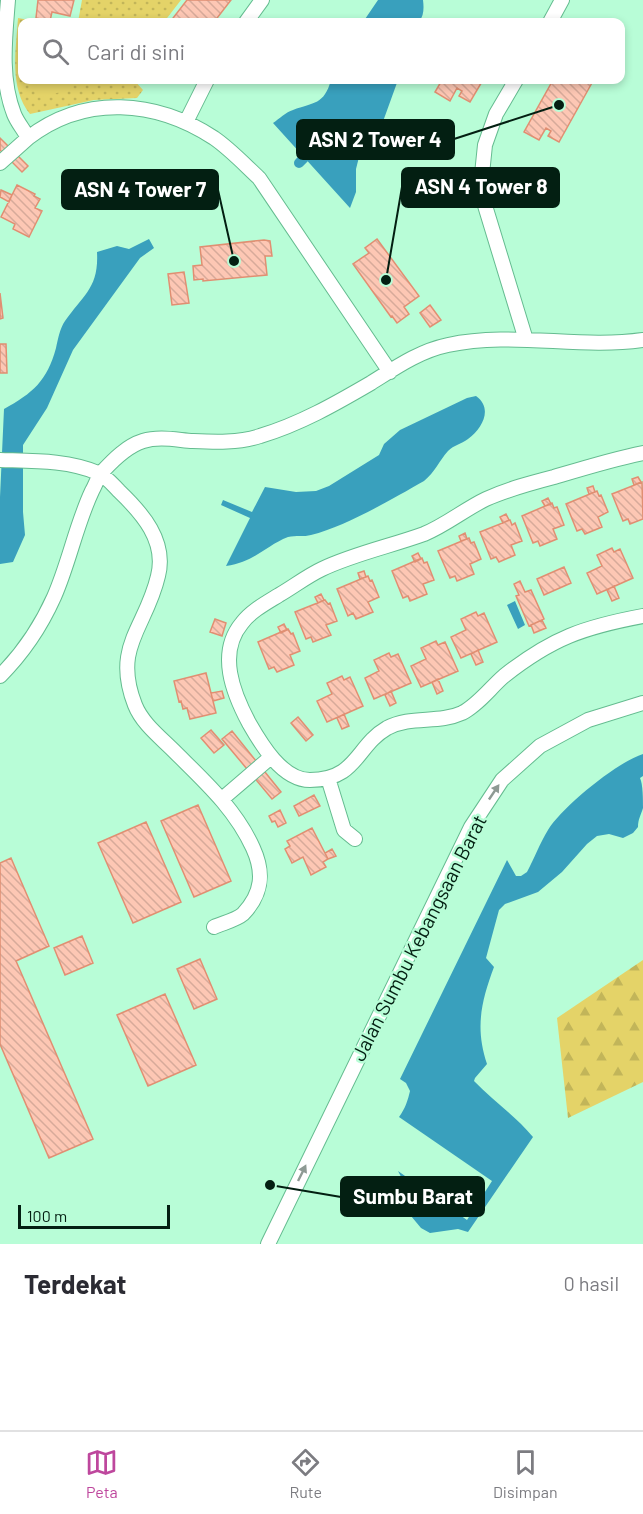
<!DOCTYPE html>
<html lang="id">
<head>
<meta charset="utf-8">
<style>
	body { margin:0; font-family:Barlow,sans-serif; background:#f7f7f7; color:#2b2b33 }
	.scale { position:absolute; left:18px; bottom:15px; width:152px; box-sizing:border-box; padding-left:6px; border:3px solid #031f12; border-top:0; font-size:16px; line-height:21px; white-space:nowrap; color:#031f12; -webkit-text-stroke:4px #b8fdd7; paint-order:stroke }
	.list { margin:0; padding:0; list-style:none }
	h2 { display:flex; justify-content:space-between; align-items:center; height:78px; margin:0; padding:0 24px; font-size:26px }
	h2 small { font-size:20px; font-weight:400; color:#7c7c81 }
	.icon { flex:none; width:33px; height:33px; fill:none; stroke:currentColor; stroke-width:2; stroke-linecap:round; stroke-linejoin:round }
	.map { position:relative; flex:none; width:643px; height:1244px; overflow:hidden }
	.search { position:absolute; background:#fff; box-shadow:0 3px 9px #0003; left:18px; right:18px; top:18px; height:66px; display:flex; align-items:center; gap:15px; box-sizing:border-box; padding:0 21px; border-radius:12px; color:#7c7c81; font-size:22px }
	.sheet { height:186px; background:#fff }
	nav { display:flex; justify-content:space-around; align-items:center; box-sizing:border-box; height:84px; border-top:2px solid #e1e1e2; background:#fff; font-size:16px; color:#7c7c81 }
	nav a { display:grid; justify-items:center; gap:3px }
	nav .on { color:#be479d }
	.map>svg:first-child { display:block }
	.forest { fill:url(#forest-firs) }
	.park { fill:url(#park-dots) }
	.pitch { fill:#e4d368 }
	.water { fill:#39a0bd }
	.lines { fill:none; stroke-linecap:round; stroke-linejoin:round }
	.canal { stroke:#39a0bd; stroke-width:10 }
	.building { fill:url(#building-back-hatch); stroke:#e08f72; stroke-width:1.5 }
	.minor-casing { stroke:#65bc90; stroke-width:16 }
	.minor { stroke:#fff; stroke-width:14 }
	.oneway { fill:#8e9a94 }
	.labels { text-anchor:middle; stroke-width:5; stroke-linejoin:round; paint-order:stroke }
	.street-label { font-size:20px; fill:#031f12; stroke:#b8fdd7 }
	.leader { fill:none; stroke:#031f12; stroke-width:2 }
	.callout-dot { fill:#031f12; stroke:#b8fdd7; stroke-width:2 }
	.callout { fill:#031f12; stroke:#031f12; stroke-width:2 }
	.callout-label { font-size:21px; text-anchor:middle; font-weight:bold; fill:#fff }
</style>
</head>
<body>
<div class="map">
<svg width="643" height="1244" viewBox="0 0 643 1244">
	<defs>
		<pattern id="forest-firs" width="22" height="20" patternUnits="userSpaceOnUse" patternTransform="scale(1.5)"><rect width="22" height="20" fill="#e4d368"/><path d="M5 1l3.5 6h-7zM16 11l3.5 6h-7z" fill="#c2b559"/></pattern>
		<pattern id="park-dots" width="8" height="8" patternUnits="userSpaceOnUse" patternTransform="scale(1.5)"><rect width="8" height="8" fill="#e4d368"/><path d="M2 2h.1M6 6h.1" fill="none" stroke="#c2b559" stroke-width="1.8" stroke-linecap="round"/></pattern>
		<pattern id="building-back-hatch" width="6" height="6" patternUnits="userSpaceOnUse" patternTransform="scale(1.5)"><rect width="6" height="6" fill="#fdc7b4"/><path d="M-1 5l2 2M0 0l6 6M5-1l2 2" fill="none" stroke="#d7aa9a"/></pattern>
	</defs>
	<rect width="100%" height="100%" fill="#b8fdd7"/>
	<!-- forest -->
	<path class="forest" d="M643 960V1082L568 1118 557 1018Z"/>
	<!-- park -->
	<path class="park" d="M82 0H181L164 22H78Z
		M18 18 39 22H22V80H134L143 90 137 98 94 100 30 114C9 88 16 50 18 18Z"/>
	<!-- pitch -->
	<path class="pitch" d="M35 80H68L70 90 39 97Z"/>
	<!-- water -->
	<path class="water" d="M378 0H423C424 8 424 16 419 22H363Z
		M331 80H398L381 127 367 141 359 157 356 169V192L350 208 273 123C279 119 286 112 293 110 314 102 324 105 331 80Z
		M149 239 154 248 140 258 73 350 47 408 23 445V512L25 535 13 562 0 564V497L4 409C33 393 47 381 56 348 58 339 60 328 65 321 83 295 99 288 97 252L117 246 129 249Z
		M476 396C493 408 483 428 468 439 461 444 454 445 448 451 439 461 435 472 424 481 392 499 347 526 311 535 304 537 296 535 288 537 265 546 255 562 226 566L250 518 221 505 223 500 252 512 265 487 296 492 316 491 329 486 379 455 384 444 400 430 467 398Z
		M515 601 525 625 518 629 507 605Z
		M643 754V776L640 778C643 784 643 800 643 808 641 815 638 819 638 827L633 833 623 838 609 834 597 836 587 844 562 872 538 892 505 904 499 910 486 958 494 967C481 1002 475 1028 487 1064L475 1078 474 1081C493 1101 516 1116 533 1137L468 1232 458 1229 430 1233 421 1228 411 1216 407 1205 409 1192 398 1171 467 1220 492 1181 399 1117C405 1109 408 1100 410 1091L406 1083 400 1079 507 860 516 876H521L527 872C534 859 540 843 548 830 562 807 617 762 643 754Z"/>
	<g class="lines">
		<!-- canal -->
		<path class="canal" d="M299 163 304 158"/>
	</g>
	<!-- building -->
	<path class="building" d="M38 0H74L70 16 52 12 50 21 36 18Z
		M187 0H231L214 22H170Z
		M442 80H483L470 102 459 96 462 91 457 88 450 101 435 92Z
		M553 80H571L576 83 578 80 593 81 559 142 548 136 551 131 546 128 539 140 524 132Z
		M0 138 28 166 22 172 0 150Z
		M17 185 35 194 34 196 40 199 35 208 42 211 29 237 13 229 15 224 1 217Z
		M1 190 12 195 9 202 0 197Z
		M377 239 419 296 404 307 409 314 397 323 392 316 391 317 353 264 369 253 365 248Z
		M264 240 270 241 272 256H265L267 275 203 281V279L194 280 193 266 202 265 200 247Z
		M184 272 189 303 172 305 168 274Z
		M0 293 3 318 0 319Z
		M430 305 441 320 430 327 420 313Z
		M0 344H6L7 373H0Z
		M638 477 641 482 634 485 632 479Z
		M642 482 643 519 630 524 628 519 623 521 612 494Z
		M593 486 595 492 589 494 587 488Z
		M597 491 599 496 601 495 608 512 598 517 602 527 585 534 582 529 577 531 566 504Z
		M548 498 551 504 545 506 542 501Z
		M552 503 554 508 557 507 564 525 553 529 557 539 540 546 538 541 533 543 522 516Z
		M506 514 509 520 503 523 500 517Z
		M510 520 512 525 515 523 522 541 511 545 515 555 499 562 496 557 491 559 480 532Z
		M465 533 467 539 461 541 459 536Z
		M469 538 471 543 474 542 481 559 470 564 474 574 457 581 455 576 450 578 438 551Z
		M612 548 614 552 620 549 633 578 597 594 587 573 602 566 597 555Z
		M418 553 421 559 415 562 412 556Z
		M422 558 424 563 427 562 434 580 423 584 427 594 410 601 408 596 403 598 392 571Z
		M564 567 571 583 544 595 537 579Z
		M364 571 366 577 360 579 358 573Z
		M368 576 370 581 372 580 379 597 368 602 373 612 356 619 353 613 348 616 337 589Z
		M520 581 525 592 531 590 544 619 529 626 516 596 519 595 514 584Z
		M614 586 619 598 612 601 607 590Z
		M321 594 324 600 318 603 315 597Z
		M325 600 328 604 330 603 337 621 326 625 331 635 313 642 311 637 306 639 295 612Z
		M476 612 478 616 484 613 497 642 461 658 451 637 466 630 461 619Z
		M215 619 226 623 222 636 210 632Z
		M542 620 546 628 534 633 531 625Z
		M284 624 287 630 281 633 278 627Z
		M288 629 291 634 293 633 300 651 290 655 294 665 277 672 274 667 269 669 258 642Z
		M436 641 438 645 445 642 458 671 421 687 411 666 426 659 421 648Z
		M478 650 483 662 476 665 471 654Z
		M389 653 391 657 398 654 411 683 374 699 365 678 379 671 374 660Z
		M206 673 216 713 190 719 187 708 183 709 181 701 179 702 174 681Z
		M342 676 344 680 350 677 363 706 327 722 317 701 332 694 327 683Z
		M438 679 443 691 437 694 432 682Z
		M222 691 224 698 213 701 211 693Z
		M391 691 396 703 390 706 385 695Z
		M344 714 349 726 342 729 337 718Z
		M298 717 313 735 306 741 291 723Z
		M211 730 224 745 214 753 201 738Z
		M232 731 281 792 272 799 222 739Z
		M314 795 320 806 299 816 294 806Z
		M198 805 231 881 194 897 161 821Z
		M280 810 286 823 278 827 275 821 272 822 269 816Z
		M146 822 181 902 133 923 98 843Z
		M312 828 328 859 323 862 326 867 311 875 303 857 292 863 285 849 290 846 287 841Z
		M332 849 336 856 328 859 325 853Z
		M11 858 49 946 16 961 93 1139 49 1158 0 1044V863Z
		M82 936 93 963 65 975 54 948Z
		M200 959 217 999 194 1009 177 969Z
		M165 994 196 1065 148 1086 117 1015Z"/>
	<g class="lines">
		<!-- minor casing -->
		<g class="minor-casing">
			<path id="minor" d="M8 0C5 38 0 78 14 114 17 122 24 130 28 138 85 94 156 100 214 138 230 149 244 164 259 178L390 372
				M246 22 262 0
				M550 22 562 0
				M516 80 496 114 485 145 482 174 483 199 526 340
				M186 122 207 80
				M0 163 28 138
				M643 453C613 459 584 468 554 477 531 483 508 489 486 499 465 509 446 525 424 534 391 546 353 554 322 569 307 576 293 587 279 595 266 603 251 611 242 623 217 653 233 693 249 723 261 744 282 780 310 780 357 780 356 746 387 728 411 715 438 724 462 713 478 705 491 687 504 676 552 638 584 627 643 616
				M0 460C32 461 68 460 98 473 106 476 113 485 119 491 142 513 167 541 158 576 146 628 112 646 135 705 142 723 160 737 173 750 203 780 235 808 253 848 264 872 263 893 243 914 236 920 223 923 214 927
				M0 676C22 654 41 626 54 597 69 563 76 525 92 491 96 484 98 476 103 471 114 459 127 446 143 441 159 436 177 440 193 441 215 442 239 443 260 436 300 424 335 404 371 383 395 368 419 351 448 345 512 331 578 349 643 340
				M328 778 344 830 355 839
				M222 799 271 757
				M268 1244 471 827 502 780 540 746 588 720 643 703"/>
		</g>
		<!-- minor -->
		<use href="#minor" class="minor"/>
	</g>
	<!-- one-way arrows -->
	<defs><path id="oneway-solid" d="M-6-.8H1V-3.2L6.5 0L1 3.2V.8H-6Z" transform="scale(1.5)"/></defs>
	<g class="oneway">
		<use href="#oneway-solid" transform="translate(494 792) rotate(-56)"/>
		<use href="#oneway-solid" transform="translate(302 1173) rotate(-64)"/>
	</g>
	<g class="labels">
		<!-- street labels -->
		<g class="street-label">
			<text transform="translate(419 938) rotate(-63)" y="7">Jalan Sumbu Kebangsaan Barat</text>
		</g>
	</g>
	<!-- callouts -->
	<path class="leader" d="M559 105L454 139M386 280L402 187M234 261L218 190M270 1185L341 1197"/>
	<g class="callout-dot">
		<circle cx="559" cy="105" r="6"/>
		<circle cx="386" cy="280" r="6"/>
		<circle cx="234" cy="261" r="6"/>
		<circle cx="270" cy="1185" r="6"/>
	</g>
	<g class="callout">
		<rect x="297" y="120" width="157" height="39" rx="6"/>
		<rect x="402" y="168" width="157" height="39" rx="6"/>
		<rect x="62" y="170" width="156" height="39" rx="6"/>
		<rect x="341" y="1177" width="143" height="39" rx="6"/>
	</g>
	<g class="callout-label">
		<text x="375" y="147">ASN 2 Tower 4</text>
		<text x="481" y="194">ASN 4 Tower 8</text>
		<text x="140" y="197">ASN 4 Tower 7</text>
		<text x="413" y="1204">Sumbu Barat</text>
	</g>
</svg>
<div class="scale">100 m</div>
<div class="search"><svg class="icon" aria-label="search" viewBox="0 0 24 24"><circle cx="10" cy="10" r="6"/><path d="M15 15l6 6"/></svg>Cari di sini</div>
</div>
<section class="sheet">
<h2>Terdekat<small>0 hasil</small></h2>
<ul class="list">
</ul>
</section>
<nav>
<a class="on"><svg class="icon" aria-label="map" viewBox="0 0 24 24"><path d="M3 6l6-2 6 2 6-2v14l-6 2-6-2-6 2zM9 4v14M15 6v14"/></svg>Peta</a>
<a><svg class="icon" aria-label="directions" viewBox="0 0 24 24"><path d="M12 3l9 9-9 9-9-9zM9 14v-3h6M13 9l2 2-2 2"/></svg>Rute</a>
<a><svg class="icon" aria-label="saved" viewBox="0 0 24 24"><path d="M7 4h10v16l-5-4-5 4z"/></svg>Disimpan</a>
</nav>
</body>
</html>
